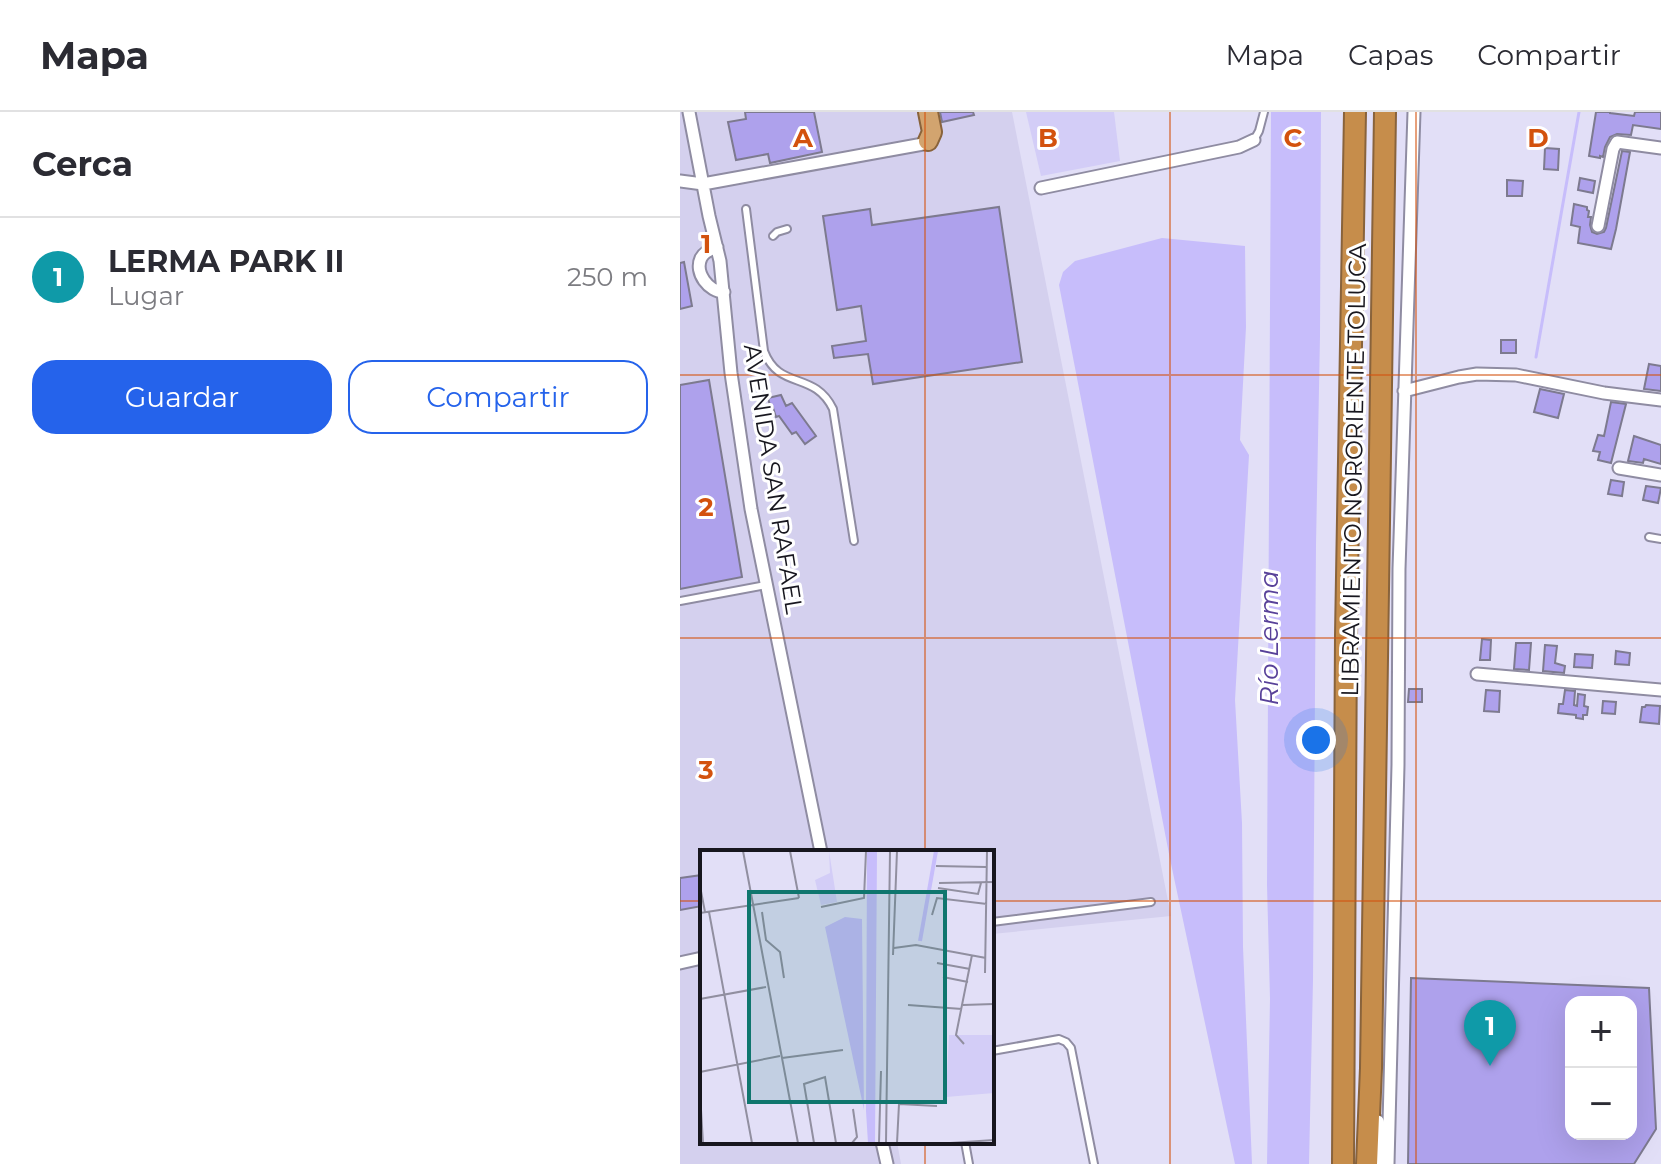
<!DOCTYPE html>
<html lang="es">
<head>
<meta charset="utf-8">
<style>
	body { margin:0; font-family:Montserrat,sans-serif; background:#f2f2f3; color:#2b2b33 }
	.controls { position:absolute; right:24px; bottom:24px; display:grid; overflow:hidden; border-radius:16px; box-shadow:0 8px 32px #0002 }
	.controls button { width:72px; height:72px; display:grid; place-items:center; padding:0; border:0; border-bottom:2px solid #e1e1e2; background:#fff; color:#2b2b33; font:40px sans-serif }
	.you { position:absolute; left:636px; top:628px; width:28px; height:28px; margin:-20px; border:6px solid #fff; border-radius:50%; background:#1a73e8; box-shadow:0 0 0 12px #1a73e833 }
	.badge { display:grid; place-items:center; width:52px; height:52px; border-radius:50%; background:#2563eb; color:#fff; font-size:26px; font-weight:700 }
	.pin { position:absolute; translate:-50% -66px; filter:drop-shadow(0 2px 4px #0008) }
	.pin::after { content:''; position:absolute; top:42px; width:28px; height:24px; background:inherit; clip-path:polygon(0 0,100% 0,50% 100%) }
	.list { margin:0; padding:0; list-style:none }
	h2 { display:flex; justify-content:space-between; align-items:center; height:104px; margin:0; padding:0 32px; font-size:34px }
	h2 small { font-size:26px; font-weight:400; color:#7c7c81 }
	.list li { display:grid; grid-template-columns:52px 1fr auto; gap:24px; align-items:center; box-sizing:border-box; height:120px; padding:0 32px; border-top:2px solid #e1e1e2 }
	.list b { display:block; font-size:30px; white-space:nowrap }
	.list p { margin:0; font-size:26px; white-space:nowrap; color:#7c7c81 }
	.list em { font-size:26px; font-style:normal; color:#7c7c81 }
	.actions { display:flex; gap:16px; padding:24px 32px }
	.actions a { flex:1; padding:18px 0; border:2px solid #2563eb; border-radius:24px; text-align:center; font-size:28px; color:#2563eb }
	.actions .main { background:#2563eb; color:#fff }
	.map { position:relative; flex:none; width:981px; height:1052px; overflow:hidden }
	header { display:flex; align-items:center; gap:48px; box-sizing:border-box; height:112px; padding:0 40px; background:#fff; border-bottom:2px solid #e1e1e2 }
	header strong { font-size:38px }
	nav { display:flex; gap:44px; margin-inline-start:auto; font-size:28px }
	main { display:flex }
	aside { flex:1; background:#fff }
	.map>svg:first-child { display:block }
	.built { fill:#d4d0ee }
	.green { fill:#d3cdf7 }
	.water { fill:#c7bdfb }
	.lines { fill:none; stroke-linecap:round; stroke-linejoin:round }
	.stream { stroke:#c7bdfb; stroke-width:3 }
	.building { fill:#aea1ec; stroke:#7d7a8f; stroke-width:2; fill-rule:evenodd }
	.service-casing { stroke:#8f8ca2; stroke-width:10 }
	.minor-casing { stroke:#8f8ca2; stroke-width:15 }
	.trunk-casing { stroke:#89633b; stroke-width:22 }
	.motorway-casing { stroke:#89633b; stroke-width:24 }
	.service { stroke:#fff; stroke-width:6 }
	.minor { stroke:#fff; stroke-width:11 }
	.trunk { stroke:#d2a46f; stroke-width:18 }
	.motorway { stroke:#c68d4b; stroke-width:20 }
	.grid { fill:none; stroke:#d3520e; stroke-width:2; stroke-opacity:0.55 }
	.labels { text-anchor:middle; stroke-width:6; stroke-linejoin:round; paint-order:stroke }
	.street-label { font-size:24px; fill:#17161e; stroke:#fff }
	.water-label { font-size:26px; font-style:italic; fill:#584199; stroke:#fff }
	.inset-river { fill:none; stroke:#c7bdfb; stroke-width:4 }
	.inset-road { fill:none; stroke:#918fa0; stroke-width:2 }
	.view { fill:#0f766e; fill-opacity:0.15; stroke:#0f766e; stroke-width:4 }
	.inset-edge { fill:none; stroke:#17161e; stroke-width:4 }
	.grid-label { font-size:26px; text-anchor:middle; font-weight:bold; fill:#d3520e; stroke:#fff; stroke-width:6; stroke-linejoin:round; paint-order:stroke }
</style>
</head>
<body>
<header>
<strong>Mapa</strong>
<nav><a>Mapa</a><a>Capas</a><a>Compartir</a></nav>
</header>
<main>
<aside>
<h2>Cerca<small></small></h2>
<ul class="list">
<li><span class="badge" style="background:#0f9aa8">1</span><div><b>LERMA PARK II</b><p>Lugar</p></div><em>250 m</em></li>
</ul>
<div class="actions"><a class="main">Guardar</a><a>Compartir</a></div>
</aside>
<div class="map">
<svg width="981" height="1052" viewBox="0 0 981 1052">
	<rect width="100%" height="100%" fill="#e2dff7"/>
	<!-- built -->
	<path class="built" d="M0 0H332L491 804 312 822V740H22V1030H217L221 1052H0Z"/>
	<!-- green -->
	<path class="green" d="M346 0H434L440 49 361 64Z"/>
	<!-- water -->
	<path class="water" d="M591 0H641L640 224 636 433 633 868 629 1052H587L590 887 587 773Z
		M482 126 565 134 566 215 560 328 569 343 555 588 562 711 563 835 572 1052H555L490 747 379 173 383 160 395 149Z"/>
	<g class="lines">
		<!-- stream -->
		<path class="stream" d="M856 245 899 0"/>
	</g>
	<!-- building -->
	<path class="building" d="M65 0H134L142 40 90 51 88 42 56 48 48 10 66 7Z
		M260 0H293L294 3 262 10Z
		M916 0H930V1L954 4 955 0H981V17L953 13 951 23 937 22 930 25 925 35 923 45 920 44V46L909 44Z
		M865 36 879 37 878 58 864 57Z
		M942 39 950 40 936 117 931 137 898 131 900 115 891 113 894 92 907 95V98L909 99 908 105H911L910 113 912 120 917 122 924 120 926 116Z
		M900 66 915 69 913 81 898 78Z
		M827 68 843 69 842 84H827Z
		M319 95 342 250 193 272 188 242 154 246 152 234 186 229 181 194 157 198 143 104 190 97 192 113Z
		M4 150 12 194 0 197V151Z
		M821 228H836V241H821Z
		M969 252 981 254V279L964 277Z
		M29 268 62 465 0 477V273Z
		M860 277 884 282 878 306 854 300Z
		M101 283 106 294 112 291 136 324 125 332 116 320 112 322 99 304 96 305 93 296 91 297 88 286Z
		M931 290 946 292 931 351 918 348 920 340 913 339 918 323 924 324Z
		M954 324 981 333V352L964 347 963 351 948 349Z
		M931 368 944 370 942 384 928 382Z
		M966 374 981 376 978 391 963 388Z
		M802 527 811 528 810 548H800Z
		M836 531H851L849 558 834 557Z
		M865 533 877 534 875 551 885 554 884 561 863 559Z
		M936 539 950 541 949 553 935 552Z
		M895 542 913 543 912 556 894 555Z
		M729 577H742V590H728Z
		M806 578 820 579 819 600 804 599Z
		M885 578 895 579 894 593 897 594 898 582 905 583 904 594 908 595 907 603H903V607L896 606V603L878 601 879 592H883Z
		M923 589 936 590 935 602 922 601Z
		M966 593 980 594 979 612 960 610 962 595H965Z
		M22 763V794L0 798V766Z
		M731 866 969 876 976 1017 954 1052H728ZM891 890H951V1022H891Z"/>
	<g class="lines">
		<!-- service casing -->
		<g class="service-casing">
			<path id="service" d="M574 28 579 19 584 0
				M66 97 84 239C99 279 134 258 153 297L174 429
				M93 124 97 120 107 117
				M969 425 981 427
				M0 489 86 473
				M312 810 471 790
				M312 939 379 927 386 930 391 936 414 1052
				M285 1030 289 1052"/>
		</g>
		<!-- minor casing -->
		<g class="minor-casing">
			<path id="minor" d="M9 0 29 104 40 149 51 261 71 397 141 740
				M0 69 23 72 243 32 248 29
				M361 76 559 35 574 28
				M918 114 933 37 937 30 981 36
				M37 135C31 137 24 140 21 146 14 161 29 180 44 180
				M724 279 779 265 797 262 836 263 924 281 981 288
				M939 356 981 363
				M797 562 981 578
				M0 851 22 846
				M698 1009 699 1052
				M202 1030 207 1052
				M708 1052 718 653 719 457 734 0"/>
		</g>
		<!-- trunk casing -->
		<g class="trunk-casing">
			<path id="trunk" d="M248 0 252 20 248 29"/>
		</g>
		<!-- motorway casing -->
		<g class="motorway-casing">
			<path id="motorway" d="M663 1052 666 523 675 0
				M687 1052 691 956 705 0"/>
		</g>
		<!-- service -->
		<use href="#service" class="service"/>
		<!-- minor -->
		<use href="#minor" class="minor"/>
		<!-- trunk -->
		<use href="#trunk" class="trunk"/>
		<!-- motorway -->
		<use href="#motorway" class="motorway"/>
	</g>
	<!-- grid -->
	<path class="grid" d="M245 0V740M490 0V1052M736 0V1052M0 263H981M0 526H981M0 789H22M312 789H981M245 1030V1052"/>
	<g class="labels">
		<!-- street labels -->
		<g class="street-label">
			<text transform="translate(674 358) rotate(-89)" y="8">LIBRAMIENTO NORORIENTE TOLUCA</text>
			<text transform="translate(93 367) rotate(81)" y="8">AVENIDA SAN RAFAEL</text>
		</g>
		<!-- water labels -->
		<g class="water-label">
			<text transform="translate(589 526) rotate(-90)" y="9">Río Lerma</text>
		</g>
	</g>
	<!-- overview -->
	<g transform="translate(20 738)">
		<rect width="294" height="294" fill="#e2dff7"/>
		<path d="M129 1 137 52 121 55 115 30 130 23ZM249 185H294V243L246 247Z" fill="#d3cdf7"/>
		<path d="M167 1H177L175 293H168L166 261ZM145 67 162 69 164 260 125 77Z" fill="#c7bdfb"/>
		<path class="inset-river" d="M220 91 236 1"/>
		<path class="inset-road" d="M43 1 98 293M90 1 99 48M236 16 286 17M239 33 294 32M0 36 5 62M238 38 278 44 281 33M121 57 164 48 166 1M9 62 52 293M62 62 66 90 80 102 84 128M0 63 99 48M232 65 237 48 287 54M194 98 216 95 286 108M193 105 197 1M237 113 270 119M285 123 287 1M243 127 268 132M0 149 66 137M208 155 262 159M263 155 294 154M264 194 256 185 272 105M82 208 143 200M0 222 80 206M0 243 3 293M114 293 104 234 125 227 136 293M152 293 157 287 153 259M179 293 181 221M186 293 190 1M197 293 199 254 237 256M250 293 294 290"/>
		<path class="view" d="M49 42H245V252H49Z"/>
		<rect width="294" height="294" class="inset-edge"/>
	</g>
	<g class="grid-label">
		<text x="123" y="35">A</text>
		<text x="368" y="35">B</text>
		<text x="613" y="35">C</text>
		<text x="858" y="35">D</text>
		<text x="26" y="141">1</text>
		<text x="26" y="404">2</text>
		<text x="26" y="667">3</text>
	</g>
</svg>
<div class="controls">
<button>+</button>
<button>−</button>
</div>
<div class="you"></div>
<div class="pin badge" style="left:810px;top:954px;background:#0f9aa8">1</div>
</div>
</main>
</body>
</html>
